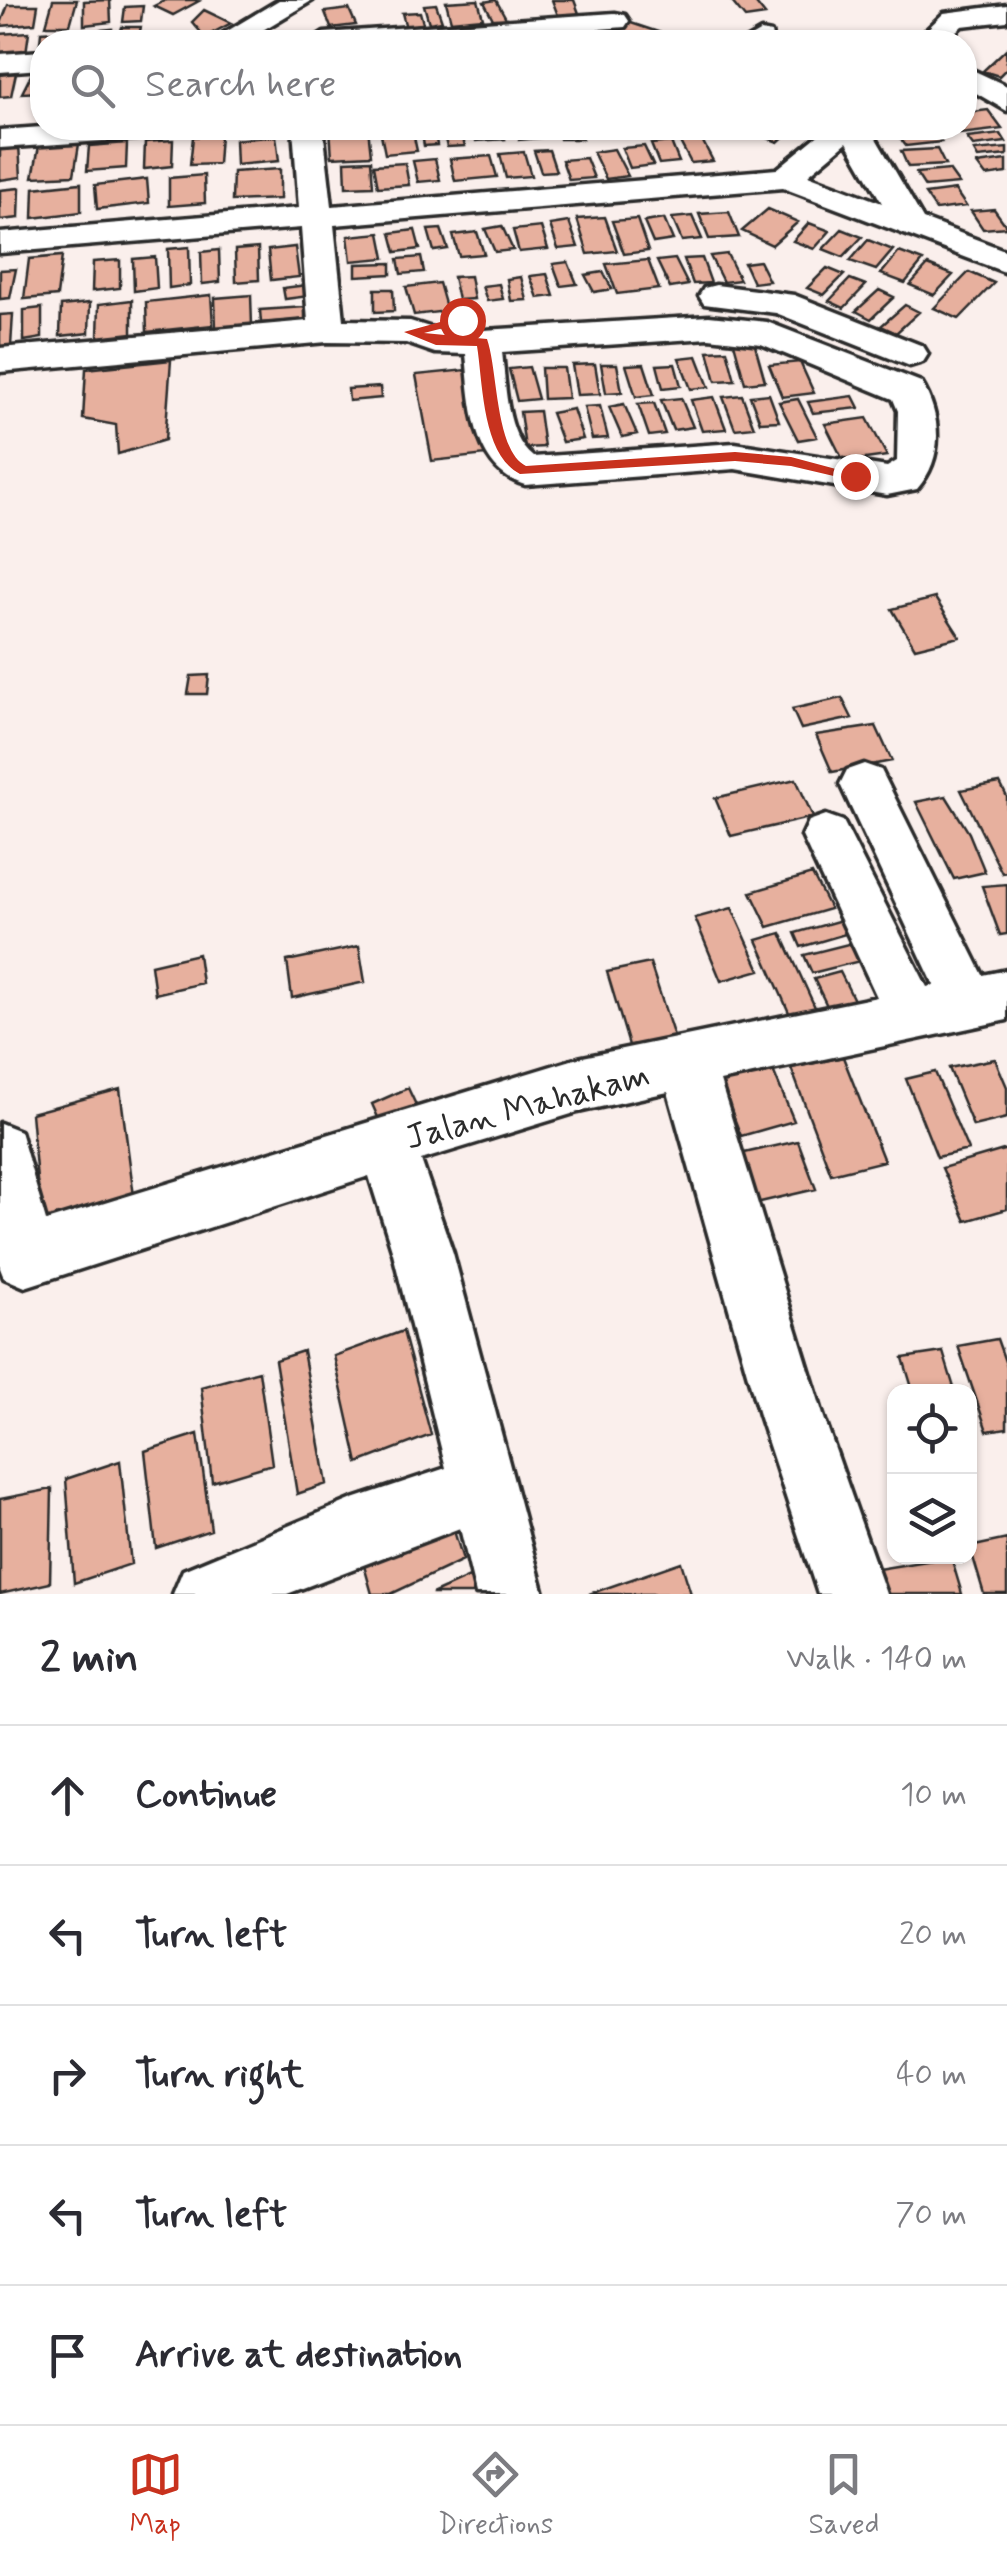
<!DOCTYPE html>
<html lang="en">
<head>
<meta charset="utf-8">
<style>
	body { margin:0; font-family:Mynerve,sans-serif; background:#f7f7f7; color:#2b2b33 }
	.controls { position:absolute; right:30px; bottom:30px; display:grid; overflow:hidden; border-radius:20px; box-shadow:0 2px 8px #0004 }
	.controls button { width:90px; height:90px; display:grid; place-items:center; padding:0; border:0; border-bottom:2px solid #e1e1e2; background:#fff; color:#2b2b33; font:50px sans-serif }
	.stop { position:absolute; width:30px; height:30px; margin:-22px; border:8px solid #c8321e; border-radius:50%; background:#fff }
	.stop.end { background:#c8321e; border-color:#fff; box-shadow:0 2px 10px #0008 }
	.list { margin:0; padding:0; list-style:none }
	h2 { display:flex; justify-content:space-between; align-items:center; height:130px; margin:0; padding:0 40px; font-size:42px }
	h2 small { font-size:32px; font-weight:400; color:#7c7c81 }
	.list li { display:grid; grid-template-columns:65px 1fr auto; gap:30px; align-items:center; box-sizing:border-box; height:140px; padding:0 40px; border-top:2px solid #e1e1e2 }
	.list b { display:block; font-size:38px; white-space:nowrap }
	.list em { font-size:32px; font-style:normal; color:#7c7c81 }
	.icon { flex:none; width:55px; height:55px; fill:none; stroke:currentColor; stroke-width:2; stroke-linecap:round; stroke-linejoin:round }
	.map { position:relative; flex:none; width:1007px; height:1594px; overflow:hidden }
	.search { position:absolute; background:#fff; box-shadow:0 2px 8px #0004; left:30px; right:30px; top:30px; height:110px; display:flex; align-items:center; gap:25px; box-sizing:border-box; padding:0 35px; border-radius:40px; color:#7c7c81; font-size:38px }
	.sheet { height:830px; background:#fff }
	nav { display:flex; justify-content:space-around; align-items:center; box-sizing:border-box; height:140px; border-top:2px solid #e1e1e2; background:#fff; font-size:28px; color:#7c7c81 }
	nav a { display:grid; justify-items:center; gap:5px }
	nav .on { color:#c8321e }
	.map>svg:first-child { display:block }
	.building { fill:#e7b09e; stroke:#2b2b2b; stroke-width:2.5 }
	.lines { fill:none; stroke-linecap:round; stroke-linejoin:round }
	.street-casing { stroke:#2b2b2b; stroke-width:7 }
	.street { fill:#fff; fill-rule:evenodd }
	.route { fill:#c8321e }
	.labels { text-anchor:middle; stroke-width:9; stroke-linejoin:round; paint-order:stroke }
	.near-street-label { font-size:35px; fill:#2b2b2b; stroke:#fff }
</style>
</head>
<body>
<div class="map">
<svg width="1007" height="1594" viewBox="0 0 1007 1594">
	<rect width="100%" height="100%" fill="#faefec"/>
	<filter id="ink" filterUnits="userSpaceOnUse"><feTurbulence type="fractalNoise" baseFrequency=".01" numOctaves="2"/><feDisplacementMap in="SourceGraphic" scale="20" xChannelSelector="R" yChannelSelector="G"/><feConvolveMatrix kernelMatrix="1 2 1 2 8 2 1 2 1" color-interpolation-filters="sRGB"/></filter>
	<g filter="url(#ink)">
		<!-- building -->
		<path class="building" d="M53 0H77L70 25H46Z
			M110 0 111 22 84 25V1Z
			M166 0H195L199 1 173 15 154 6Z
			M478 0 483 18 451 21 446 2Z
			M496 0 507 20 494 21 484 2Z
			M552 0H574L580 16 559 18Z
			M753 0 765 15 745 18 732 2Z
			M436 4 442 21 429 23 424 5Z
			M8 5H38L35 23 0 26Z
			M143 6 141 21 123 22 125 7Z
			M349 9 356 25 331 28 325 12Z
			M204 10 231 23 205 37 192 22Z
			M420 12 424 27 406 28 402 13Z
			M631 23 661 33 649 42 607 41Z
			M122 27H141L137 42H118Z
			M112 29V42H82L83 32Z
			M71 30 70 42H42V52H39L41 32Z
			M29 32 26 53 0 55V34Z
			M569 34 572 42H544L542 35Z
			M1006 49 1007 68 999 76 983 71Z
			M16 73 11 96 0 97V75Z
			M31 75H42V92L22 93Z
			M988 110 1002 129 960 134 956 128H964V113Z
			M330 128H368L371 155 332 157Z
			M412 128 417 151 385 154 380 129Z
			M421 128H434L437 145 424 146Z
			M442 128H460L465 146 447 147Z
			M474 128H502L505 139 476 141Z
			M516 128H548L551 137 519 140Z
			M558 128H580L582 139H560Z
			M741 128H781L790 131 778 142Z
			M930 128 941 142 906 146 894 130Z
			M1001 134 1006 142 973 146 967 138Z
			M220 135 218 164 190 165 193 137Z
			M276 136 279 161 236 165 235 140Z
			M173 140 172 166 144 169 145 142Z
			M702 140 713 161 691 163 680 142Z
			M671 142 679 162 659 164 651 144Z
			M127 143 126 168 87 171 89 146Z
			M79 144 74 175 33 177 39 146Z
			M19 145 21 177 0 180V148Z
			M644 146 653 165 630 168 622 148Z
			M1007 148V155L978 158 974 151Z
			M614 149 628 176 606 179 593 152Z
			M937 149 945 165 908 167 901 151Z
			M549 150 556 171 541 172 534 151Z
			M524 152 531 176 506 178 500 154Z
			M491 156 497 177 455 181 450 159Z
			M586 158 594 178 569 180 562 160Z
			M435 159 440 180 418 182 413 161Z
			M371 160 373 186 346 187 345 161Z
			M1007 160V173L986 176 977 164Z
			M405 163 409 185 378 187 374 165Z
			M280 169V199L232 201 233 172Z
			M949 170 959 184 925 187 916 173Z
			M204 175 205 203 169 206V178Z
			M147 179 149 203 97 209 95 185Z
			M81 183V212L33 218 34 188Z
			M20 188 19 218 0 220V190Z
			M955 190 966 206 936 210 925 194Z
			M768 209 798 222 772 245 742 231Z
			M994 209 1007 227 983 229 971 211Z
			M729 212 739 237 709 239 699 214Z
			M692 216 702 239 682 241 672 218Z
			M605 217 617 251 588 254 577 219Z
			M637 219 648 251 624 254 612 221Z
			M664 219 673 240 653 243 644 222Z
			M569 222 578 247 558 249 550 225Z
			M809 223 830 231 814 249 793 241Z
			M502 226 513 250 495 252 485 229Z
			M541 227 548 249 519 252 513 230Z
			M441 229 448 249 434 251 428 230Z
			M842 229 862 237 843 257 823 249Z
			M415 230 420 249 396 252 391 233Z
			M477 232 484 254 459 256 453 235Z
			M380 233 385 258 351 261 348 236Z
			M868 240 893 250 876 270 850 261Z
			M189 247 190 285 169 288 168 249Z
			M295 247 299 277 271 280 268 250Z
			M258 248 259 280 236 282 235 250Z
			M219 250 220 282 202 284 201 252Z
			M899 252 923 261 905 283 881 274Z
			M727 254 740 280 723 282 710 256Z
			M62 256 57 296 24 299 29 259Z
			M155 257 157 288 134 291 133 259Z
			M421 257 424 272 401 274 398 259Z
			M702 258 711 283 693 284 684 259Z
			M675 259 688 285 670 288 657 261Z
			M120 260V288L92 291 93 262Z
			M648 260 659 289 617 294 606 264Z
			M759 261 769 281 753 283 744 263Z
			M568 262 577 284 561 286 553 264Z
			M391 263V274L356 276V264Z
			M928 265 953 275 934 295 910 285Z
			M827 268 844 275 824 295 807 288Z
			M16 269 10 298 0 299V270Z
			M603 272 612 289 594 292 585 275Z
			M969 272 994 283 959 319 934 308Z
			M547 274 554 296 538 298 530 276Z
			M470 276 474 299 458 300 453 277Z
			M521 277 527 300 511 301 507 279Z
			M850 279 866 285 844 308 829 301Z
			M439 283 447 311 414 315 406 287Z
			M499 284 503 299 487 301 482 286Z
			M307 285 309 296 285 299 283 288Z
			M375 289H393L394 311 375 312Z
			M879 290 894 297 871 319 856 311Z
			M211 295 213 325 147 332 146 302Z
			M251 295 252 326 216 329 215 298Z
			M132 300V333L98 337 99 304Z
			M90 303 89 333 60 336 61 306Z
			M905 305 919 312 896 333 881 326Z
			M305 307V320L261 323 260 310Z
			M42 308V338L24 341V310Z
			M13 314 11 346 0 347V315Z
			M754 342 765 381 745 383 734 343Z
			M727 350 735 380 716 381 708 351Z
			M697 356 709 387 691 389 679 358Z
			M171 360 165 440 118 454 116 425 83 419 86 369Z
			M800 362 814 393 782 397 769 365Z
			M595 364 600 394 577 395 572 365Z
			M601 364H617L622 392 606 393Z
			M644 364 654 395 636 397 626 365Z
			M675 364 681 386 663 388 657 365Z
			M529 367 538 399 517 401 509 369Z
			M541 368H564L568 398 543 399Z
			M476 369 496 454 432 461 416 375Z
			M380 387 381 398 349 401 348 389Z
			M769 394 779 421 760 422 750 396Z
			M742 395 754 427 735 429 723 397Z
			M853 396 859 408 813 413 808 402Z
			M714 397 726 429 702 431 691 400Z
			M681 398 693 427 673 430 661 400Z
			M798 399 817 437 798 440 779 402Z
			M654 403 665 434 649 436 638 404Z
			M624 404 637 434 622 437 609 407Z
			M600 406 608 438 592 439 584 407Z
			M573 409 583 439 562 442 551 413Z
			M539 411 544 447 525 448 520 412Z
			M867 418 887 456 844 462 825 424Z
			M935 598 960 637 915 648 892 609Z
			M209 675 207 694H188L191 676Z
			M842 698 852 718 801 729 792 709Z
			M876 726 892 761 832 772 816 735Z
			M796 779 813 817 731 836 715 798Z
			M1000 783 1007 797V872L1002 873 961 790Z
			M946 796 969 833 985 872 954 879 916 802Z
			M812 874 830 909 768 927 751 892Z
			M1007 884V934L1000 935 982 886Z
			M732 908 760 970 721 981 695 918Z
			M852 917 859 930 801 947 795 933Z
			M781 933 819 1016 794 1024 757 940Z
			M864 940 872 958 812 973 804 955Z
			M359 946 365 982 292 998 287 961Z
			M198 954 202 983 155 994 151 965Z
			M650 963 676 1043 631 1052 607 972Z
			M840 972 856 1004 830 1012 814 979Z
			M843 1057 884 1161 831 1174 791 1068Z
			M995 1059 1007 1087V1118L973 1126 949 1068Z
			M770 1063 794 1121 741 1136 718 1077Z
			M935 1072 968 1150 937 1157 906 1079Z
			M408 1088 416 1105 380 1122 372 1104Z
			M120 1089 134 1196 41 1224 31 1113Z
			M798 1141 816 1189 756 1203 740 1154Z
			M1007 1149V1209L966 1221 942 1168Z
			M403 1331 431 1435 358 1463 334 1356Z
			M997 1339 1007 1367V1428L987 1431 958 1346Z
			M303 1351 327 1484 297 1494 275 1360Z
			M943 1352 955 1391H913L903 1358Z
			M259 1371 272 1464 212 1482 201 1387Z
			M198 1434 211 1530 156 1548 145 1451Z
			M120 1461 131 1564 74 1583 66 1479Z
			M52 1489 50 1583 0 1594V1499Z
			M451 1521 463 1560 391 1594H372L363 1562Z
			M1007 1539V1594H984L970 1547Z
			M951 1557 962 1594H878L872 1570Z
			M681 1562 691 1594H589Z
			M476 1574 482 1594H432Z"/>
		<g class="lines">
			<!-- street casing -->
			<g class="street-casing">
				<path id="street" d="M279 0H313L243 42H209Z
					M1007 5V21L962 26 944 42H914L944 13Z
					M615 13 625 15 629 21 625 27 434 42H310L324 33Z
					M761 31 771 33 773 42H742Z
					M42 51V69L0 72V54Z
					M964 66 1007 86V111L964 86Z
					M42 127V128H176L161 137 0 148V130Z
					M293 128H323L332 206 777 169 827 128H870L923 219 1007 251V273L783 188 334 225 344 320 410 321 439 330 467 331 709 316 767 322 921 382C942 416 944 459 917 489L887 495 735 469 525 485C471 469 471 401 466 354L435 353 406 343 327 342 0 372V348L308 321 301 228 0 253V233L299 208ZM847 142 882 203 808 175ZM709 338 761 344 893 399 898 411 897 461 887 467 735 443 533 457C505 435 506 384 502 352Z
					M716 285 794 295 923 346 928 354 923 362 910 366 776 313 704 304 699 296 704 288Z
					M864 764 881 770 983 975 1007 970V1020L720 1081 823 1415 886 1594H818L759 1415 668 1092 578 1112 421 1160 453 1253 544 1594H476L460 1528 287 1594H173L183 1570 353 1499 446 1468 393 1253 369 1176 25 1287 4 1278 0 1268V1123L20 1131 46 1221 578 1058 877 997 802 836 809 821 826 815 843 821 927 987 934 985 840 784 847 770Z"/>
			</g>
			<!-- street -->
			<use href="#street" class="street"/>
		</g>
	</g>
	<!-- route -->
	<path class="route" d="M462 316 467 322 424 333 487 339C498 370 495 451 526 466L735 452 791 457 862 476 855 481 791 466 735 461 520 474C482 455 483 383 477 346L436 345 404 332Z"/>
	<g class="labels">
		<!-- near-street labels -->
		<g class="near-street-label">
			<text transform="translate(527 1105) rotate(-15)" y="12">Jalan Mahakam</text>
		</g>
	</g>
</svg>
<div class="controls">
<button><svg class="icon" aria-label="locate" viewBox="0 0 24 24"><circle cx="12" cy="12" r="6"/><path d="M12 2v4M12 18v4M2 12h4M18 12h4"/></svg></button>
<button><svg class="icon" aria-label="layers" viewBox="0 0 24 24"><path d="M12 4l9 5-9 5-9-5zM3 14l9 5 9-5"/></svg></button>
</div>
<div class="stop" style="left:462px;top:320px"></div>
<div class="stop end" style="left:855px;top:476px"></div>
<div class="search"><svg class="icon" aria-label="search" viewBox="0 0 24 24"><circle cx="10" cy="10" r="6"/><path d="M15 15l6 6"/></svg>Search here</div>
</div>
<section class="sheet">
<h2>2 min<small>Walk · 140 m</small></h2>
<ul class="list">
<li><svg class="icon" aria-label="ahead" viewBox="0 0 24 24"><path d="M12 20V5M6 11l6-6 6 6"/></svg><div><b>Continue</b></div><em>10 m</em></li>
<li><svg class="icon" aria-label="left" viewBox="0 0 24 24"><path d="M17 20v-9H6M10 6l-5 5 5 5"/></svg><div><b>Turn left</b></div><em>20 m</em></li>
<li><svg class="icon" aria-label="right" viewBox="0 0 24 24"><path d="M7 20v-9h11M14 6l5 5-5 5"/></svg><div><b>Turn right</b></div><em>40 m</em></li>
<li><svg class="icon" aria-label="left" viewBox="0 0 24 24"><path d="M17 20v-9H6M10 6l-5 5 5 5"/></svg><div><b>Turn left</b></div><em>70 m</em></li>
<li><svg class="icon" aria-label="arrive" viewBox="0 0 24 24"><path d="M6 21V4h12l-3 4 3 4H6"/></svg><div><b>Arrive at destination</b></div></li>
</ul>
</section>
<nav>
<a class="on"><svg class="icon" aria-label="map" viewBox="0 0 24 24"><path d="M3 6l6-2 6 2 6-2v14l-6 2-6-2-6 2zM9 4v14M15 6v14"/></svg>Map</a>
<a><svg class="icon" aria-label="directions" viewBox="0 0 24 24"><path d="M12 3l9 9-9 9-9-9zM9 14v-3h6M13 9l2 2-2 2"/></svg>Directions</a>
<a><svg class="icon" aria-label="saved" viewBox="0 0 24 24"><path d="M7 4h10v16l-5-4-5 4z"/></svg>Saved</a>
</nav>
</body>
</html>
